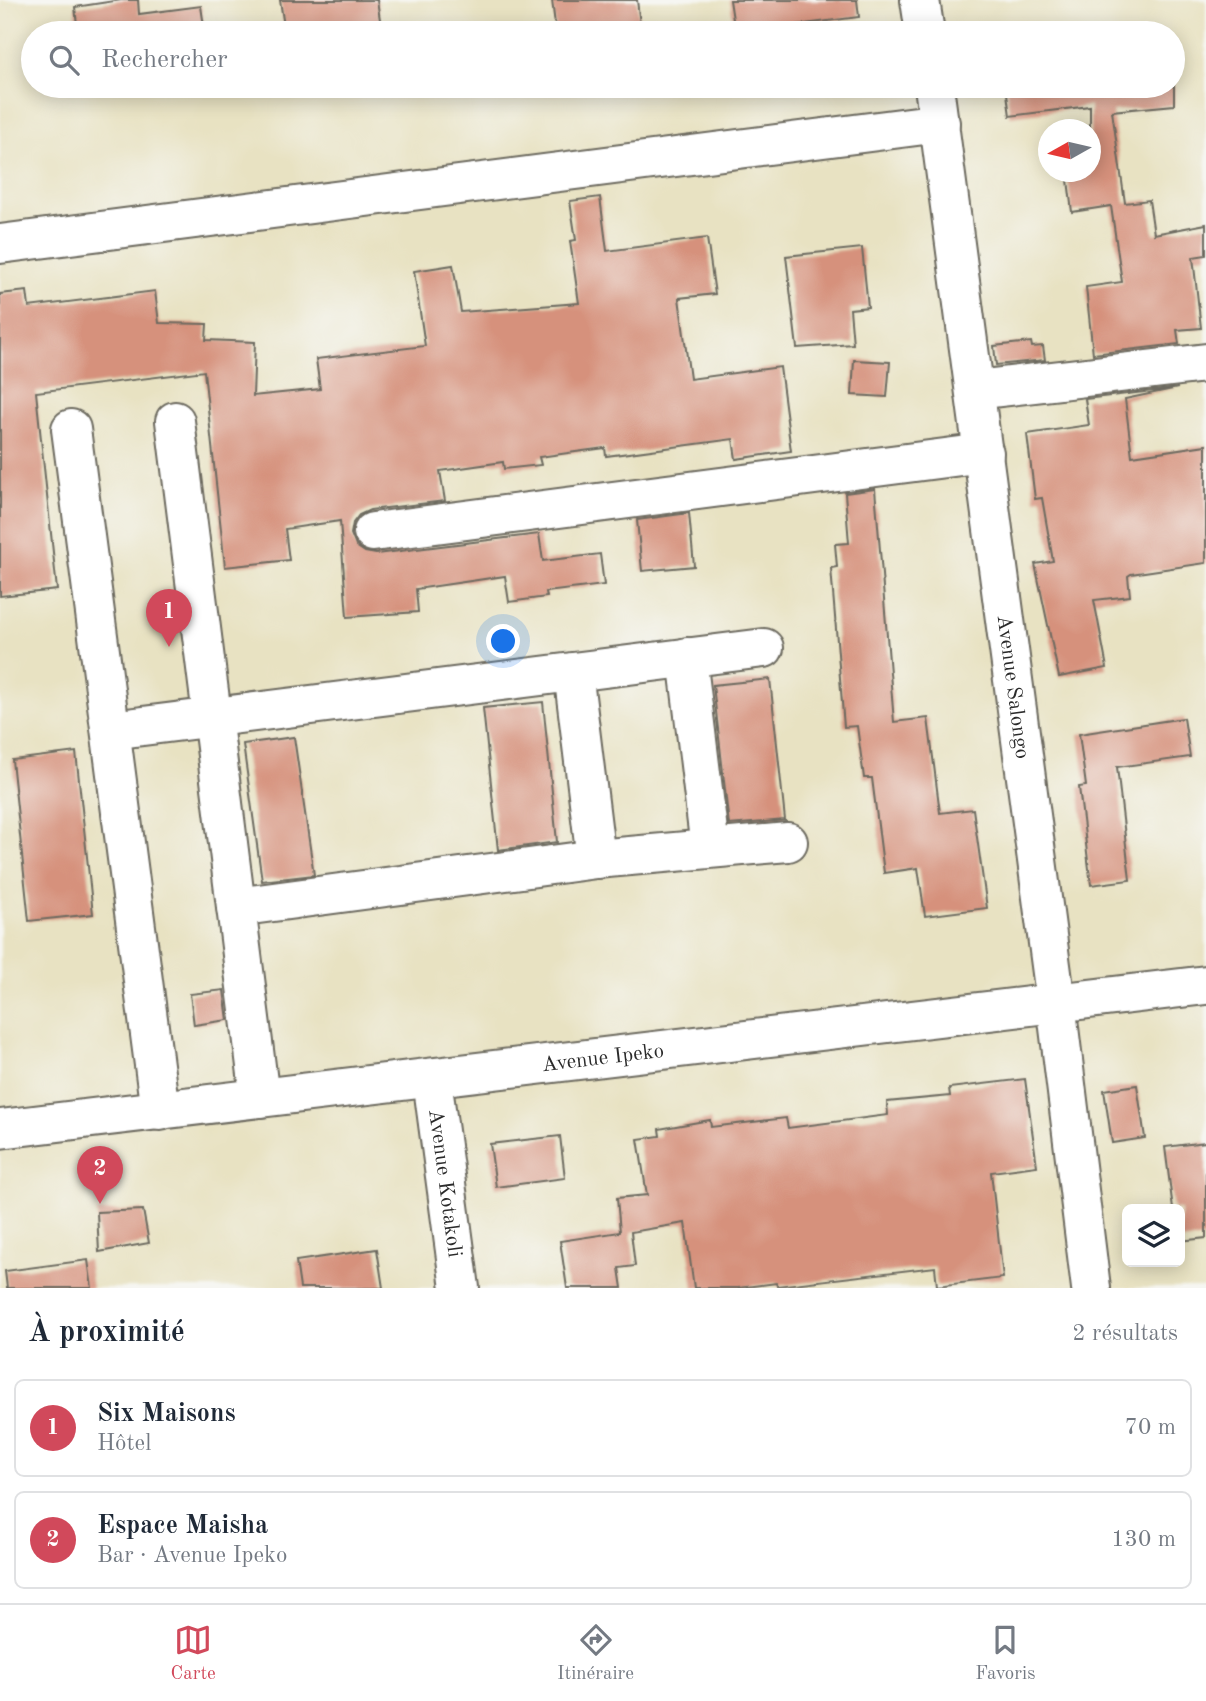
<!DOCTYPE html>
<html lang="fr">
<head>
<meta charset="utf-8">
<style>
	body { margin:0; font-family:"Old Standard TT",serif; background:#f6f6f7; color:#1f2937 }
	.controls { position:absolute; right:21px; bottom:21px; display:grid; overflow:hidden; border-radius:10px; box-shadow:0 4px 18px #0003 }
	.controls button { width:63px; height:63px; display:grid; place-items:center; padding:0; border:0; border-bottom:2px solid #e0e1e3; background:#fff; color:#1f2937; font:35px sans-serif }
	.compass { position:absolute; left:1038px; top:119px; width:63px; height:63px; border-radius:50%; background:#fff; box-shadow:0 4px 18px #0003; rotate:262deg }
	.you { position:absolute; left:504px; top:642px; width:24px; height:24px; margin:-18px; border:5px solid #fff; border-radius:50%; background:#1a73e8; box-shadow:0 0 0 10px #1a73e833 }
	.badge { display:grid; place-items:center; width:46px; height:46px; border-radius:50%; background:#d1495b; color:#fff; font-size:23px; font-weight:700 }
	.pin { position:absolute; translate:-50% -58px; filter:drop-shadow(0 2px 4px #0008) }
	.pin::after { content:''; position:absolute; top:37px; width:24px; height:21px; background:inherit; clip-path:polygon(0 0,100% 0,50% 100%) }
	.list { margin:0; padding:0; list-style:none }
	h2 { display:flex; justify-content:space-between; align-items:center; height:91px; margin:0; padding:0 28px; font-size:30px }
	h2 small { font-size:23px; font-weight:400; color:#747a83 }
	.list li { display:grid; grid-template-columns:46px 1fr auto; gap:21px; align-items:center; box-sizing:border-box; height:98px; margin:0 14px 14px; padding:0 14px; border:2px solid #e0e1e3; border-radius:10px }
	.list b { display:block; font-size:26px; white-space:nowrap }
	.list p { margin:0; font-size:23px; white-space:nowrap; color:#747a83 }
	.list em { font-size:23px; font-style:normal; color:#747a83 }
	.icon { flex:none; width:38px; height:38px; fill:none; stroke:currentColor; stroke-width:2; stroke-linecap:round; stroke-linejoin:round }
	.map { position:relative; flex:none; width:1206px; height:1288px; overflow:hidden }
	.search { position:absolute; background:#fff; box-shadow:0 4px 18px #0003; left:21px; right:21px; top:21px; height:77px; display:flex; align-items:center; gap:18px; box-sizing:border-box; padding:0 24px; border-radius:38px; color:#747a83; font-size:26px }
	.sheet { height:315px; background:#fff }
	nav { display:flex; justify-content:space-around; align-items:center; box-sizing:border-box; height:98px; border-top:2px solid #e0e1e3; background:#fff; font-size:19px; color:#747a83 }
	nav a { display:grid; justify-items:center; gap:4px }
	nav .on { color:#d1495b }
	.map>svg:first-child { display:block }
	.building { fill:#d6917c }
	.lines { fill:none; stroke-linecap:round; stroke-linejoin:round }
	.minor-casing { stroke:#6d6b60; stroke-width:42 }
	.minor { stroke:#fff; stroke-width:38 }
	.labels { text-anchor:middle; stroke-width:6; stroke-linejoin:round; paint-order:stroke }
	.street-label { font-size:21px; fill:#2b2b2b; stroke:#f6f6f2 }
</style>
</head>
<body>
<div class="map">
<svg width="1206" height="1288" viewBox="0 0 1206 1288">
	<rect width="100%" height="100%" fill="#f6f6f2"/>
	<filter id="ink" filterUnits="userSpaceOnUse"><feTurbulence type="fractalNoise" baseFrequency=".0143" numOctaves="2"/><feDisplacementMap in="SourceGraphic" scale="14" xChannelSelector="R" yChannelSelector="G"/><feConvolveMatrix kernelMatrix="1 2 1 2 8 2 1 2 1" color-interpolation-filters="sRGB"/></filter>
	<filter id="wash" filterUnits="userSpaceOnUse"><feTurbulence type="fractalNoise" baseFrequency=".00686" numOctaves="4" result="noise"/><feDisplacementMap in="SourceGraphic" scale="28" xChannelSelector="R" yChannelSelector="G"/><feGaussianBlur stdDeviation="1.57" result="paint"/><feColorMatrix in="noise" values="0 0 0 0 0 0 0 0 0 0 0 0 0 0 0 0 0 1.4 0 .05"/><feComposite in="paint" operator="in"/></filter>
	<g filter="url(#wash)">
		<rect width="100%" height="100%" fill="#e8e2c2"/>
		<g id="blocks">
			<!-- building -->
			<path class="building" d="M121 0H138L139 14 201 6 205 33H78L75 7Z
				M280 0H377L382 33H285Z
				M552 0H637L641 33H556Z
				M730 0H857L859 17 735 33Z
				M1006 86H1174V105L1112 111 1125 203 1149 200 1154 234 1206 224V255L1193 257 1201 328 1177 330 1179 344 1093 354 1086 287 1122 282 1111 206 1072 212 1067 172H1090V106L1010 116Z
				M600 197 607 251 707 238 715 294 679 298 690 379 780 367 791 451 736 459 733 439 606 456 605 448 539 457 541 465 504 469 503 462 440 471 445 501 370 510 359 515 353 523 351 534 356 546 365 552 376 554 539 534 543 561 600 554 604 585 546 592 547 597 509 602 505 576 416 589 418 612 347 617 340 521 285 529 289 560 225 567 204 371 36 392 57 590 0 596V294L27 291 29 307 155 291 159 323 207 324 206 340 255 342 253 396 320 389 316 359 425 346 414 271 453 265 461 312 579 303 570 241 576 240 570 201Z
				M862 248 868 307 850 309 853 344 797 348 786 256Z
				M1031 342 1032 347 1043 346 1045 360 996 365 994 346Z
				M854 360 890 362 887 397 852 395Z
				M1178 388 1125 399 1132 456 1206 445V563L1131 574 1128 576 1130 596 1094 600 1107 668 1059 677 1035 564 1053 561 1042 498 1035 499 1027 434 1089 425 1085 399Z
				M875 489 894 722 928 718 940 813 973 809 987 908 925 916 918 868 884 873 872 778H864L857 726 844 727 831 568 837 567 835 544 849 543 845 493Z
				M689 513 694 566 642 571 637 520Z
				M770 679 785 820 729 825 713 685Z
				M543 702 557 842 498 850 483 708Z
				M1184 718 1190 757 1117 767 1130 880 1091 885 1079 787 1086 786 1079 734Z
				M294 737 314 875 262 881 243 744Z
				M76 752 93 914 29 921 12 760Z
				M224 990 228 1020 194 1025 190 994Z
				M1025 1079 1037 1166 991 1172 1003 1278 937 1286 935 1267 777 1286 776 1283 738 1288H694L685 1223 631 1232 635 1266 619 1268 622 1288H567L560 1241 620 1232 617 1198 647 1195 638 1139 660 1136 659 1129 710 1120 711 1127 786 1118 788 1128 888 1115 887 1102 950 1096 949 1088Z
				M1137 1085 1145 1138 1112 1143 1104 1090Z
				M560 1136 565 1178 496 1187 490 1144Z
				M1206 1142V1238L1180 1241V1209H1173L1165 1147Z
				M143 1210 149 1243 99 1252 97 1212Z
				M377 1249 383 1288H300L296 1261Z
				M88 1260 92 1288H7L5 1271Z"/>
		</g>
	</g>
	<g filter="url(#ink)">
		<use href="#blocks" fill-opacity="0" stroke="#6d6b60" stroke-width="2"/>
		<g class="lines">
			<!-- minor casing -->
			<g class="minor-casing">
				<g id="minor">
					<path d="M920 0 925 33"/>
					<path id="s1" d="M934 86 1056 1003 1091 1288"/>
					<path d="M0 244 940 123"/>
					<path d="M975 390 1206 363"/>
					<path d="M175 421 260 1098"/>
					<path d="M71 429 160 1111"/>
					<path d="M373 532 984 453"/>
					<path d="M687 657 710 848"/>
					<path d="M573 672 596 859"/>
					<path d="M111 730 764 648"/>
					<path d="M236 907 596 859 788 842"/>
					<path id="s2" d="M432 1079 460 1288"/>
					<path id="s3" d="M0 1129 1206 985"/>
				</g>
			</g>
			<!-- minor -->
			<use href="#minor" class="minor"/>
		</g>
	</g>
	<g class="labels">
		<!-- street labels -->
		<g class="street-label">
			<text dy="7" stroke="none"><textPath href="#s1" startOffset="606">Avenue Salongo</textPath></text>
			<text dy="7" stroke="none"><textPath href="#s3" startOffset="607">Avenue Ipeko</textPath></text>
			<text dy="7" stroke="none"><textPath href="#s2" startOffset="105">Avenue Kotakoli</textPath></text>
		</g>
	</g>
</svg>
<div class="controls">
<button><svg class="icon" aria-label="layers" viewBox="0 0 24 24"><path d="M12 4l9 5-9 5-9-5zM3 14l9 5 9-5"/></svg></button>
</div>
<svg class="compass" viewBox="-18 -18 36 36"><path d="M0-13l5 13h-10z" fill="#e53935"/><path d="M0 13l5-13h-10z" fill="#747a83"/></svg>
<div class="you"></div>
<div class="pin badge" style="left:169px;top:647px">1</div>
<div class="pin badge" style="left:100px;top:1204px">2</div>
<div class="search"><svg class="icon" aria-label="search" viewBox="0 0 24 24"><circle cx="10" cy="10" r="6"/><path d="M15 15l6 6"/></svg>Rechercher</div>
</div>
<section class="sheet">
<h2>À proximité<small>2 résultats</small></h2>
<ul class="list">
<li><span class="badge">1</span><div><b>Six Maisons</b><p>Hôtel</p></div><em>70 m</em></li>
<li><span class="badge">2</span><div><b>Espace Maisha</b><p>Bar · Avenue Ipeko</p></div><em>130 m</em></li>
</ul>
</section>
<nav>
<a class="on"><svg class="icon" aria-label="map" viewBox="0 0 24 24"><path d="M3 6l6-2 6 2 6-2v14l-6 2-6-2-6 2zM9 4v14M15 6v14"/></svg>Carte</a>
<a><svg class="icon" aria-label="directions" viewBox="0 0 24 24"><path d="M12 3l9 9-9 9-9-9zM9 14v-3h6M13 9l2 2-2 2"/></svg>Itinéraire</a>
<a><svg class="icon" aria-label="saved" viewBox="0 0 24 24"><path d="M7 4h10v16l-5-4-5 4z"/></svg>Favoris</a>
</nav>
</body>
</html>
